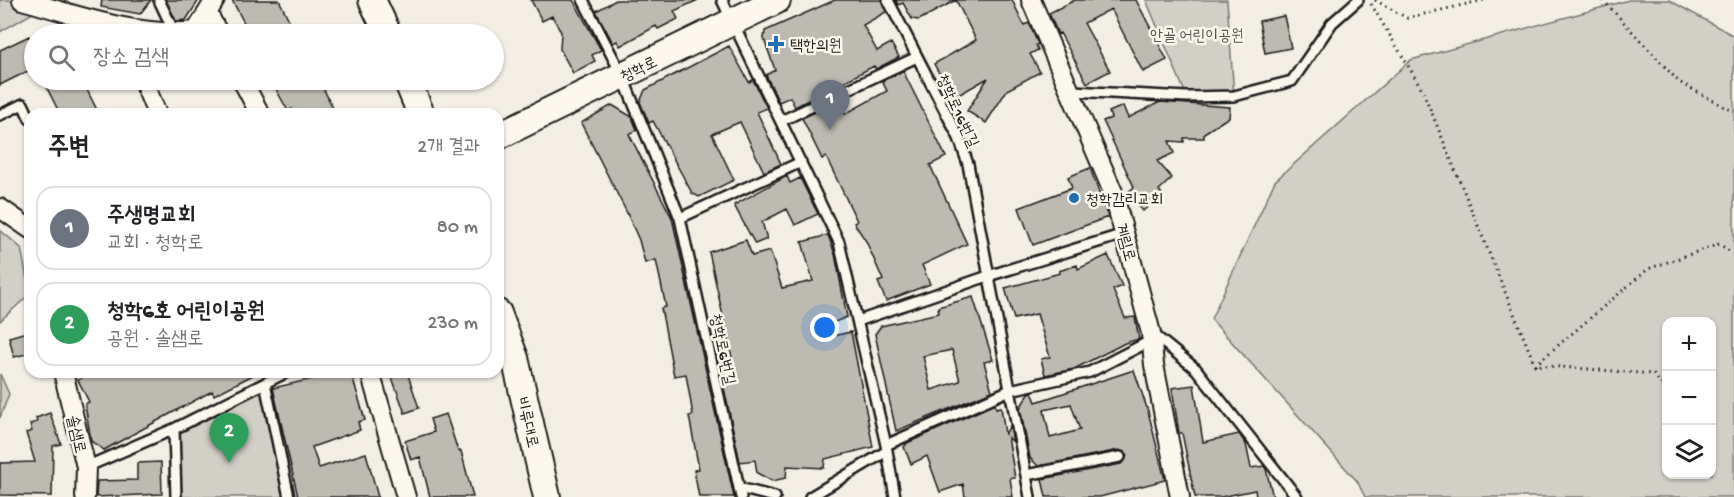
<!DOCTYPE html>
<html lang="ko">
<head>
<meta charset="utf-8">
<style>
	body { margin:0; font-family:"Gochi Hand","Poor Story",sans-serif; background:#f2f2f2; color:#202124 }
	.controls { position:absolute; right:18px; bottom:18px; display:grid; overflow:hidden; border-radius:12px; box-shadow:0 2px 4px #0004 }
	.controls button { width:54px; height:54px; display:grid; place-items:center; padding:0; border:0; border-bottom:2px solid #e0e0e0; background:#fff; color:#202124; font:30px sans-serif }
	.you { position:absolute; left:825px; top:328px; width:21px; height:21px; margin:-15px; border:4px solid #fff; border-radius:50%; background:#1a73e8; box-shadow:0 0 0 9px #1a73e833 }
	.badge { display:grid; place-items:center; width:39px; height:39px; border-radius:50%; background:#d93025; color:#fff; font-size:20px; font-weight:700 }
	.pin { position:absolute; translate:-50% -50px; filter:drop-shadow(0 2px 3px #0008) }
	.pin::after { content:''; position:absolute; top:32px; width:21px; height:18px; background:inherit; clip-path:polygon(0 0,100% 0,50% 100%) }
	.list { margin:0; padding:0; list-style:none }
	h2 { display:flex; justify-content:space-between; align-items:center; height:78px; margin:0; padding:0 24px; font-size:26px }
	h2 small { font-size:20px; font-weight:400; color:#757577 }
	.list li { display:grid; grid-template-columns:39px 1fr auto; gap:18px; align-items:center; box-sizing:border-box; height:84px; margin:0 12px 12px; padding:0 12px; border:2px solid #e0e0e0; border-radius:18px }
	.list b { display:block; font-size:22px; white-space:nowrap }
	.list p { margin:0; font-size:20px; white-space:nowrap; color:#757577 }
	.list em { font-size:20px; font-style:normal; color:#757577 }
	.icon { flex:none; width:33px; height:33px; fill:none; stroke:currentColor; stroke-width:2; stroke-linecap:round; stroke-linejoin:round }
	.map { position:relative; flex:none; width:1734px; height:497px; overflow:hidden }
	.search { position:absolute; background:#fff; box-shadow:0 2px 4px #0004; left:24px; top:24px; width:480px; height:66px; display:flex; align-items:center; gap:15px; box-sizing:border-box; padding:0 21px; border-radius:33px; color:#757577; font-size:22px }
	.panel { position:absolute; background:#fff; box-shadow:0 2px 4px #0004; left:24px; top:108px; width:480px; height:270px; border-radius:18px }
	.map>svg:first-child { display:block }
	.green { fill:#d2cfc6; stroke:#777671; stroke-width:1.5; fill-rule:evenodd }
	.building { fill:#bdbab1; stroke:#1c1c1c; stroke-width:1.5; fill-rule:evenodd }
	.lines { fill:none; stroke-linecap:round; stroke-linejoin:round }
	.lane-casing { stroke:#1c1c1c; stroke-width:14 }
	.street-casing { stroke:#1c1c1c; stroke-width:22 }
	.secondary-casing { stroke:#1c1c1c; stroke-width:30 }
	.path { stroke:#1c1c1c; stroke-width:3; stroke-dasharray:1.5 4.5; stroke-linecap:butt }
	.lane { stroke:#fbf7ec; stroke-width:9 }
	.street { stroke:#fbf7ec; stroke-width:18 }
	.secondary { stroke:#fbf7ec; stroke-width:26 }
	.poi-dot { fill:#1f6fb2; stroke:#fbf7ec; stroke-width:2 }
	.labels { text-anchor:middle; stroke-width:5; stroke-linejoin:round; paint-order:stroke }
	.park-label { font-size:16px; fill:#53524f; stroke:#fbf7ec }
	.poi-label { font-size:16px; fill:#1c1c1c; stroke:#fbf7ec; text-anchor:start }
	.street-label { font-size:16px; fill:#1c1c1c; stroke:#fbf7ec }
</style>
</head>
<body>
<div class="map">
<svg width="1734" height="497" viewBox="0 0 1734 497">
	<rect width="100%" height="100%" fill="#f2eee4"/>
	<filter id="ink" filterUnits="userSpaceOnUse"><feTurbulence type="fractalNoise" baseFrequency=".0167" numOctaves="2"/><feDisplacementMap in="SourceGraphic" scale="12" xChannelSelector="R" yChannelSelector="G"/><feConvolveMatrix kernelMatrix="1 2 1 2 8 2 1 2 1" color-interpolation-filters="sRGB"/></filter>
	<g filter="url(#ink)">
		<!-- green -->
		<path class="green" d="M0 0H22L45 6 0 32Z
			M1146 0H1227L1234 96 1187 97Z
			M1629 0H1669L1734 36V497H1365L1357 481 1211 319 1275 181 1411 60ZM1666 322H1712V474H1666Z
			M0 230 21 248 30 294 0 321Z
			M0 374 9 394 0 418Z
			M265 383 289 497H176L174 429Z"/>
		<!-- building -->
		<path class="building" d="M102 0H151L140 14 101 7Z
			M166 0H199L186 20 176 21Z
			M232 0H279L296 34H250Z
			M531 0H573L601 50 592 55 595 61 573 73 560 49 561 32 552 16 542 21Z
			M616 0H698L674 11 678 19 658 29 656 26 620 46 617 41 613 43 596 11Z
			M835 0H881L886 12 863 25 877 51 891 43 899 57 876 69 874 66 795 107 790 97 779 102 766 75 775 70 764 39 765 31Z
			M896 0H1012L1024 25 1029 23 1038 44 1036 45 1038 50 1030 54 1040 72 1007 90 986 123 967 111 988 78 953 98 934 64 976 40 956 0 919 20 912 19 903 3 898 5Z
			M1075 0H1136L1167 60 1143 72 1111 9 1084 23 1110 71 1087 83 1060 33 1058 34 1049 13Z
			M1284 16 1291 48 1265 53 1259 21Z
			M29 36 34 46V68L0 85V50Z
			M729 46 749 82 753 80 767 108 757 112 781 164 764 172 740 122 712 134 734 180 699 197 692 193 653 121 649 123 640 102 645 90Z
			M903 71 946 157 930 165 967 244 922 265 930 284 886 301 878 282 883 280 866 241 854 223 857 221 826 157 822 159 802 118 839 101 845 114 887 91 882 81Z
			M43 80H82L99 114H60Z
			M271 80H319L334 110 326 114H294L292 109 288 111Z
			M1160 102 1230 107 1229 117 1204 133V138H1184V142L1169 141 1174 153 1157 161 1172 178 1159 190 1162 194 1143 211 1127 193 1134 187 1103 121 1111 118 1109 112 1123 106 1128 118Z
			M612 105 632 117 637 130 629 134 672 218 734 497H699L694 470 699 469 689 416 693 415 686 374 674 376 661 308 666 307 656 260 645 263 639 240 626 211 581 123Z
			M1090 168 1108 217 1033 245 1019 208 1072 188 1068 177Z
			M787 176 790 183 800 178 818 214 795 225 787 209 762 222 767 239 755 244 734 205Z
			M828 235 835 254 847 317 820 328 823 338 851 332 873 447 825 459 824 468 787 466 786 478 772 481 757 473 755 460 740 462 722 379 736 376 709 252 746 240 752 256 770 251 782 288 813 281 802 242Z
			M1108 255 1122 286 1113 290 1125 318 1135 317 1139 339 1125 343 1074 369 1045 375 1041 359 1050 357 1037 314 1014 319 1005 288 1060 273 1059 271 1077 265 1078 269Z
			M973 297 993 360 984 362 992 391 896 431 875 334 881 326 939 313 938 307ZM952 350 960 381 931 390 923 356Z
			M30 331V353L14 357 9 337Z
			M1134 370 1148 411 1165 480 1100 497H1046L1042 479 1121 464 1127 456 1125 452 1119 450 1038 466 1030 458 1020 408 1029 393 1032 392 1036 402ZM1071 404 1080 430 1050 438 1044 410Z
			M79 372H259L214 395 212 391 104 450 91 441 85 404 89 402 78 380 82 378Z
			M319 372H351L365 420 358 422 360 430 312 447 319 468 366 453 378 497H298L273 388 321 377Z
			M390 372H407L419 408 405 413Z
			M1194 385 1203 442 1239 434 1246 444 1251 468 1264 466 1266 469 1273 497H1256L1255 490 1221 497H1195L1182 433H1179L1172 388Z
			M995 404 996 408 1001 407 1005 434 1010 426 1013 442 1008 437 1015 478H1010L1013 497H965L963 484 940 492 927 456 911 464 904 447 907 443Z
			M50 413 61 444 53 446 52 496 0 495V463L35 462 26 433 32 431 30 424 37 422 36 418Z
			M446 414 458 451H461L473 497H430L420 457 411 460 405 441 434 432 430 419Z
			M161 462 162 494 96 497 97 481 137 480V463Z"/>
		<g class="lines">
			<!-- lane casing -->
			<g class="lane-casing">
				<path id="lane" d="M159 0 175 34
					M583 0 622 75 680 218 741 497
					M722 0 839 242 886 445 895 497
					M888 0 959 138 968 164 1030 497
					M1072 91 1187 97 1234 96 1292 81 1332 23 1358 0
					M0 115 23 104 30 119
					M781 121 917 57
					M680 218 801 162
					M858 321 988 276 1124 234
					M1153 334 1196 369 1297 497
					M265 383 289 497
					M174 429 176 497
					M886 445 1010 390 1090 372 1152 340
					M86 467 174 429 287 372
					M1026 475 1120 457
					M739 488 775 497
					M810 497 887 451"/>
			</g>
			<!-- street casing -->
			<g class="street-casing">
				<path id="street" d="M22 0C77 15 139 38 196 31L215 0
					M1031 0 1113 192 1151 333 1154 365 1180 497
					M208 14 219 34
					M143 80 157 114
					M242 80 260 114
					M0 208 30 229
					M63 372 86 467 85 497
					M370 372 406 497"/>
			</g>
			<!-- secondary casing -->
			<g class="secondary-casing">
				<path id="secondary" d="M372 0 388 34
					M407 80 421 114
					M498 136 777 0
					M498 313 515 358 547 497"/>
			</g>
			<!-- path -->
			<path class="path" d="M1375 0 1407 18 1484 0
				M1603 0 1679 82 1734 112
				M1371 4 1422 89 1535 365 1653 374 1666 389
				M1535 365 1648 269 1719 244 1734 254"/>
			<!-- lane -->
			<use href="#lane" class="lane"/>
			<!-- street -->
			<use href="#street" class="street"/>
			<!-- secondary -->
			<use href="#secondary" class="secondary"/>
		</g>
	</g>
	<!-- markers -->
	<g class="poi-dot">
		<path d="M773 35h6v6h6v6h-6v6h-6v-6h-6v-6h6z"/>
		<circle cx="1074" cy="198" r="6"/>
	</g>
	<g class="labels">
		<!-- park labels -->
		<g class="park-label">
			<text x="1197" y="40">안골 어린이공원</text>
		</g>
		<!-- poi labels -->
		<g class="poi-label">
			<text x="790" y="50">택한의원</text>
			<text x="1086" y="204">청학감리교회</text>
		</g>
		<!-- street labels -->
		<g class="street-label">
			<text transform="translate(638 68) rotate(-26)" y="6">청학로</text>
			<text transform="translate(959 110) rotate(65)" y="6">청학로16번길</text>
			<text transform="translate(1127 242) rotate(75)" y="6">계림로</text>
			<text transform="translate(724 349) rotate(78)" y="6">청학로6번길</text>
			<text transform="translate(529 422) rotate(77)" y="6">비류대로</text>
			<text transform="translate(78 434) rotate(77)" y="6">솔샘로</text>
		</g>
	</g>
</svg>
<div class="controls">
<button>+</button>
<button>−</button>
<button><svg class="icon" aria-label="layers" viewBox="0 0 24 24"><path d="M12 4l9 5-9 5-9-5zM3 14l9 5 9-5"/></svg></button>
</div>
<div class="you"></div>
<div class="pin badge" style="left:830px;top:130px;background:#6b7280">1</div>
<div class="pin badge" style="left:229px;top:463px;background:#2e9e5b">2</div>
<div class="search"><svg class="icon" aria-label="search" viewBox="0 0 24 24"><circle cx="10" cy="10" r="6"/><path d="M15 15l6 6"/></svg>장소 검색</div>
<section class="panel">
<h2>주변<small>2개 결과</small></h2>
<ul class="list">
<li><span class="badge" style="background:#6b7280">1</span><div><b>주생명교회</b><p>교회 · 청학로</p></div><em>80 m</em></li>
<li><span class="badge" style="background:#2e9e5b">2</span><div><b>청학6호 어린이공원</b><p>공원 · 솔샘로</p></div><em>230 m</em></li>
</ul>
</section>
</div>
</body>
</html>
